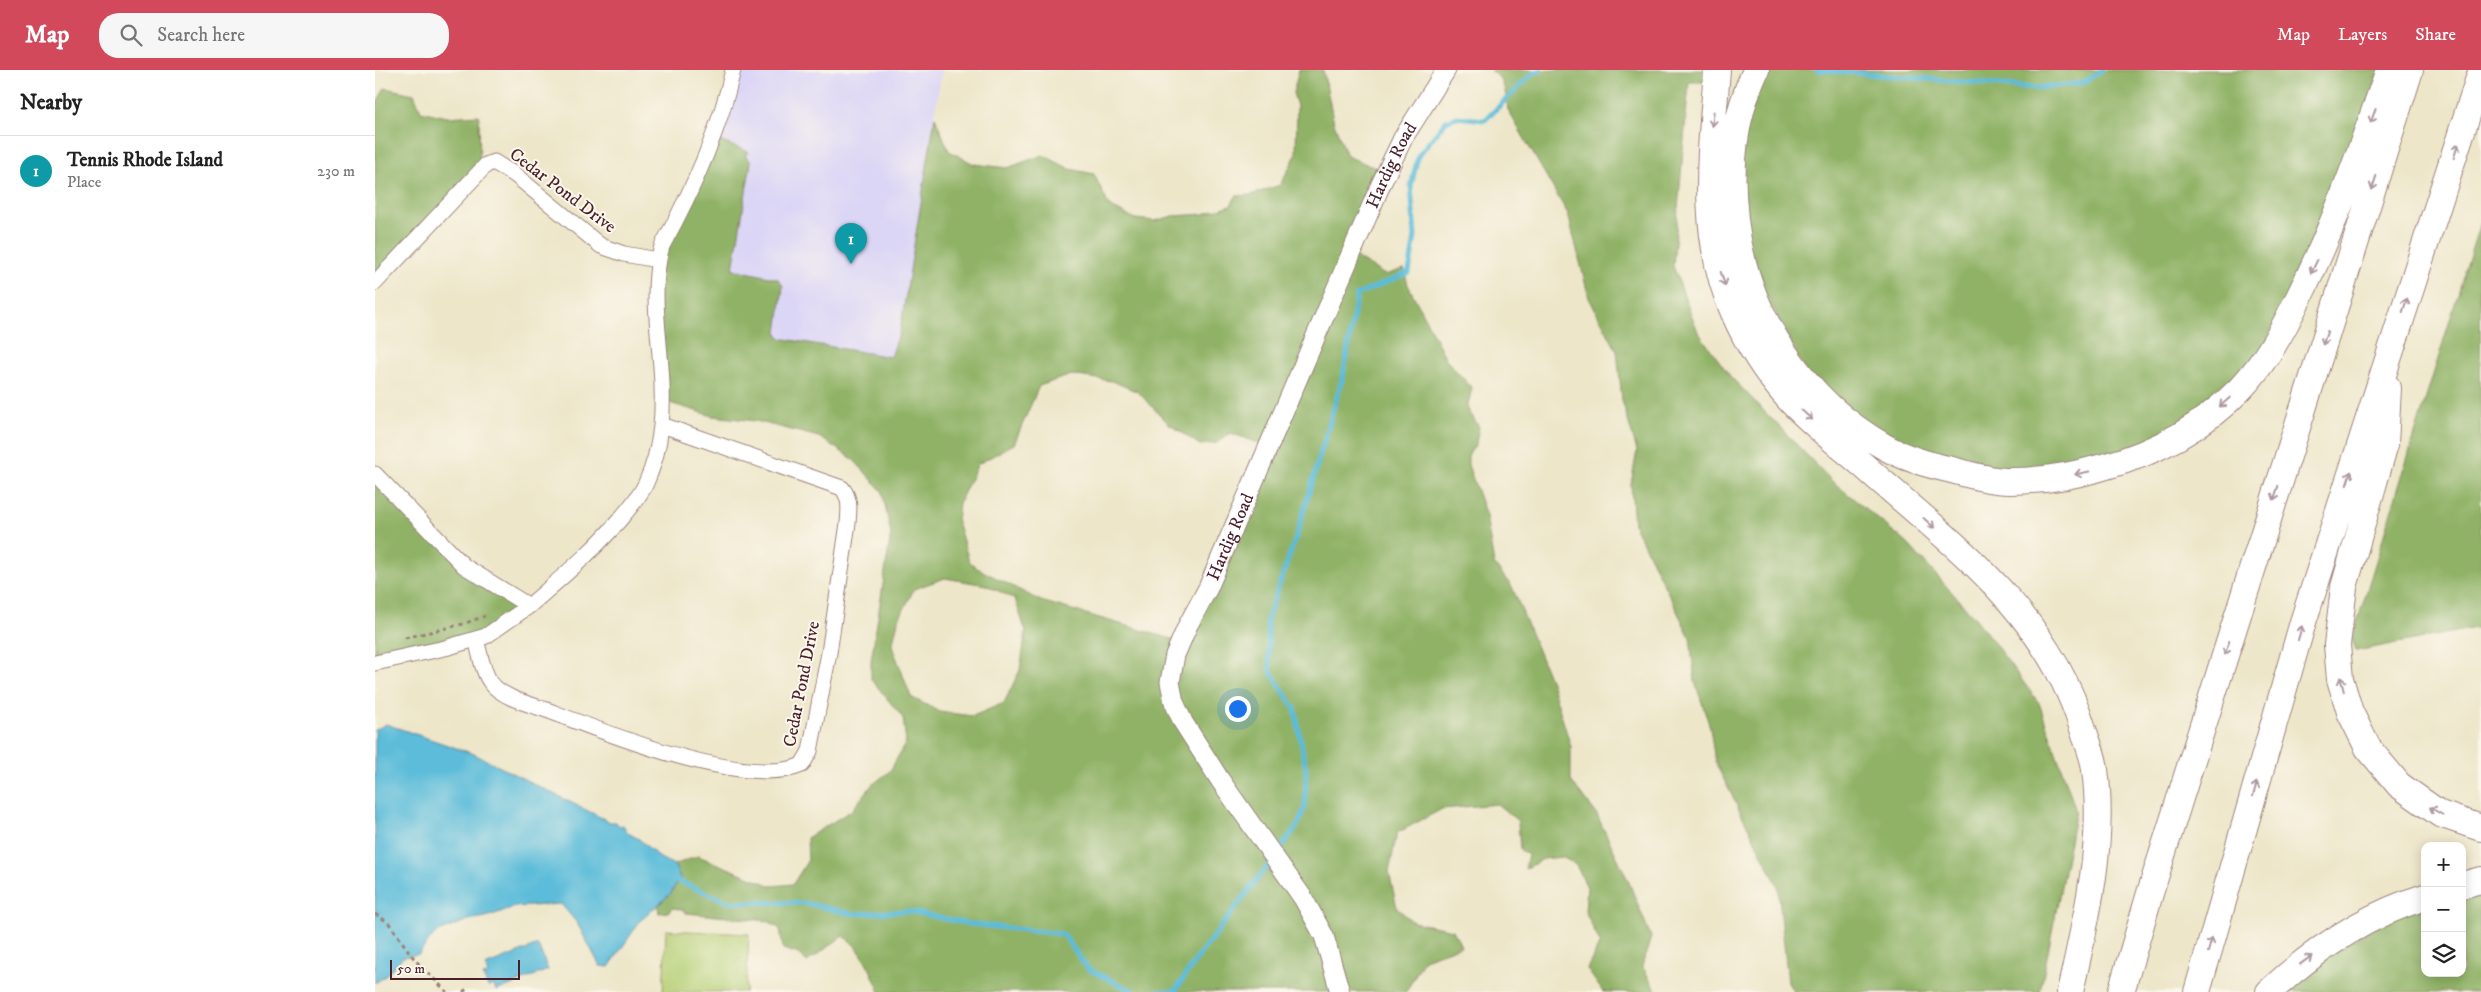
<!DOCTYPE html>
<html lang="en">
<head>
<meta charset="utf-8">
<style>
	body { margin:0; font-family:"IM FELL DW Pica",serif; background:#f6f6f6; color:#222 }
	.controls { position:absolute; right:15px; bottom:15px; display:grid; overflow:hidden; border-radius:10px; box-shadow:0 2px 12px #0003 }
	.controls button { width:45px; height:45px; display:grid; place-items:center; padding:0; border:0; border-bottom:1px solid #e0e0e0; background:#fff; color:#222; font:25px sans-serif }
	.scale { position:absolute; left:15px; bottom:12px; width:130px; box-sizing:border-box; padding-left:5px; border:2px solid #4a1f2b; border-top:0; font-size:14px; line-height:18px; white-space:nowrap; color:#4a1f2b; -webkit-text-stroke:4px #fbf7ec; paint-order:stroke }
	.you { position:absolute; left:862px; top:638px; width:18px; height:18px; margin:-12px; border:4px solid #fff; border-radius:50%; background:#1a73e8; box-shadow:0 0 0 8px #1a73e833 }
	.badge { display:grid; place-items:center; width:32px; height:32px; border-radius:50%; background:#d1495b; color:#fff; font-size:16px; font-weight:700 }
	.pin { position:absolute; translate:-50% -41px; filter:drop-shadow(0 1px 2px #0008) }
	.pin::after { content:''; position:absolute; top:26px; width:18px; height:15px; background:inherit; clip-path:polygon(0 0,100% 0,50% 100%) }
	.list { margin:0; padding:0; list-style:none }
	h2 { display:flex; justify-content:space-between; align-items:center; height:65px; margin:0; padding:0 20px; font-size:21px }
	h2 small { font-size:16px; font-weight:400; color:#767676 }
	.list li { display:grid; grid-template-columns:32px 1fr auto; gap:15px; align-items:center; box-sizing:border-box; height:70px; padding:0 20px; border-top:1px solid #e0e0e0 }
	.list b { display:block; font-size:19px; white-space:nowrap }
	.list p { margin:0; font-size:16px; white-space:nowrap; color:#767676 }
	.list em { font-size:16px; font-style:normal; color:#767676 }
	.icon { flex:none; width:28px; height:28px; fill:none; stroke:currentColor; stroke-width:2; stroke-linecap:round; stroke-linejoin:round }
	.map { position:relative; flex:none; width:2106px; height:922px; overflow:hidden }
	header { display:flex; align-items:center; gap:30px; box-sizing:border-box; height:70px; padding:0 25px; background:#d1495b; color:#fff }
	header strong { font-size:24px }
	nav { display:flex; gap:28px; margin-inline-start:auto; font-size:18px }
	.search { width:350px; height:45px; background:#f6f6f6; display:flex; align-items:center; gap:12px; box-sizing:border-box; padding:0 18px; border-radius:20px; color:#767676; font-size:19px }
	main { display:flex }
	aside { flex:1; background:#fff }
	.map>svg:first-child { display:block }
	.built { fill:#dcd6f6 }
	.green { fill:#b5cf75; stroke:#807750 }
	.forest { fill:#90b266; stroke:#6d6848; fill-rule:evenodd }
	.water { fill:#5bbcd9; stroke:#526e82 }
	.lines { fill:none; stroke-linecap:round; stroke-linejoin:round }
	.stream { stroke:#5bbcd9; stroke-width:5 }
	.minor-casing { stroke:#9c827a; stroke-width:17 }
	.tertiary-casing { stroke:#9c827a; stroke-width:21 }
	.motorway-casing { stroke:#9c827a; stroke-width:28 }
	.path { stroke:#9c827a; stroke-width:3; stroke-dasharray:4 4; stroke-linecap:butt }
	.minor { stroke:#fff; stroke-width:15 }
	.tertiary { stroke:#fff; stroke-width:19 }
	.motorway { stroke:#fff; stroke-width:26 }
	.oneway { stroke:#ae9aa0 }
	.labels { text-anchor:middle; stroke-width:4; stroke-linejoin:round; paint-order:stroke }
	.street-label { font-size:18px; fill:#4a1f2b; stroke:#fbf7ec }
</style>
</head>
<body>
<header>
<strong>Map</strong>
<div class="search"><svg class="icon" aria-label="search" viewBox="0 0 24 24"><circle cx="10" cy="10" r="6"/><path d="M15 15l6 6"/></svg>Search here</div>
<nav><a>Map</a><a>Layers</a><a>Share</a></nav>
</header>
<main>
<aside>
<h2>Nearby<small></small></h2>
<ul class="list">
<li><span class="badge" style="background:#0f9aa8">1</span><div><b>Tennis Rhode Island</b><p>Place</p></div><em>230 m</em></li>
</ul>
</aside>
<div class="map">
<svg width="2106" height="922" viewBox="0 0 2106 922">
	<rect width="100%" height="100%" fill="#fbf7ec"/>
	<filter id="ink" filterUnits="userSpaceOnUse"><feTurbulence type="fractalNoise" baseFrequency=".02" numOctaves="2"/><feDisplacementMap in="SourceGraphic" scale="10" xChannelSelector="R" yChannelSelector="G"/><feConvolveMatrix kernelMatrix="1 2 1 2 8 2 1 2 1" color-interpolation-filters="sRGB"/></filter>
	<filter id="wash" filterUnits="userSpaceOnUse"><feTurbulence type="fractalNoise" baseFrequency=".0096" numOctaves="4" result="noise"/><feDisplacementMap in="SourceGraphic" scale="20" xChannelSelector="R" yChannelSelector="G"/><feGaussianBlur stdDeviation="1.12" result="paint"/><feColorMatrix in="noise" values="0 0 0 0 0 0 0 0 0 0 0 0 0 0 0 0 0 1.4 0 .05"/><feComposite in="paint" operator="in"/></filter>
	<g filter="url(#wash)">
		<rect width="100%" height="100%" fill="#ede6c9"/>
		<!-- built -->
		<path class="built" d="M358 0H567L525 261 516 287 404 268 402 263 408 216 402 209 358 200 376 92 339 69Z"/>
		<!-- green -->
		<path class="green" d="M291 860 374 864 371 922H288Z"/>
		<!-- forest -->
		<path class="forest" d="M924 0H948L959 53 972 86 1010 102 980 187 1010 205 1029 199 1033 215 1072 291 1097 318 1092 338 1104 357 1101 374 1093 385V395L1111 446 1119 494 1137 517 1176 612 1196 677V711L1221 743 1253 810 1276 867 1267 896 1282 922H1228L1212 899 1225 873 1210 841 1212 817 1201 795 1187 787 1168 789 1150 799 1153 784 1145 780 1143 751 1122 734 1067 739 1022 763 1014 802 1022 838 1038 852 1078 860 1086 876 1049 889 1031 922H505C496 902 488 878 468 866L432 892 424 884 408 879 405 859 393 851 311 843 309 840 298 838 293 842 284 843 283 836 296 823 305 807 299 795 323 786 397 816 418 814 433 790 432 768 477 740 497 715 515 701 531 672 528 648 496 609V591L516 464 507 421 478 389 444 367 381 351 338 346 288 331 283 189 339 69 374 82 370 85 376 92 358 199 403 209 408 216 402 263 404 268 516 287 525 261 560 47 574 81 599 94 632 98 668 85 695 99 719 104 734 136 760 149 780 151 798 146 829 144 856 135 861 126 876 125 905 115 921 85 922 36 918 23ZM696 305 737 311 763 322 793 353 825 375 842 373 855 363 893 376 804 571 666 531 602 498 594 491 582 451 584 433 603 394 639 374 664 316ZM570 508 611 515 640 529 651 562 645 600 629 633 598 646 565 642 536 627 517 576 523 551 539 519Z
			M1115 0H1337L1334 12H1314L1298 196 1323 262 1355 306 1457 411 1532 473 1602 550 1664 633 1701 741 1665 922H1419L1413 913 1403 816 1340 692 1335 657 1320 612 1315 567 1259 455 1256 414 1262 381 1247 330 1242 281 1214 228 1193 144 1133 40C1131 25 1130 8 1115 0Z
			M1386 0H2014L1876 305 1731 399 1576 400 1442 324 1365 174 1364 66Z
			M10 18 39 24 46 41 71 47 104 45 105 98 0 210V36Z
			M2105 152 2106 557 1981 581 1977 569Z
			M0 402 87 493 151 531 114 562 0 591Z
			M2106 810V922H1895L2050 825V903H2087V815Z"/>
		<!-- water -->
		<path class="water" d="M11 654 99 684 235 752H241L244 756 248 755 253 763 264 769 285 788 299 795 305 807 296 823 265 851 234 897 225 896 202 853 186 834 140 837 111 847 93 850 59 864 44 884 28 887 9 907 0 913V660Z
			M163 875 173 900 121 921 119 915 113 917 108 906 113 904 110 896Z"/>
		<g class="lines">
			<!-- stream -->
			<path class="stream" d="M1442 0 1662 18 1708 13 1727 0
				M902 783 923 755 930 736 931 700 920 639 895 601 892 550 921 467 968 306 982 225 1034 202 1040 167 1036 116 1043 86 1071 51 1082 47 1110 50 1157 4 1166 0
				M301 810 353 832 430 833 477 844 533 841 595 854 688 864 713 899 760 922
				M776 922 800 921 825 884 897 790"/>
		</g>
	</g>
	<g filter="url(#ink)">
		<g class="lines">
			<!-- minor casing -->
			<g class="minor-casing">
				<path id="minor" d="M0 213 111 95 119 92 140 105 226 176 249 184 283 190
					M0 404 89 496 154 536C187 507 219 481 247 447 256 436 266 425 271 413 288 376 289 336 286 297 283 257 276 215 287 176 318 120 344 62 358 0
					M101 569C105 583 107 601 116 613 128 629 159 635 177 642 233 664 372 719 427 695L435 681 454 583 473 453C474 440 476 429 467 418L287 355
					M0 593 70 578 111 566 154 536"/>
			</g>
			<!-- tertiary casing -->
			<g class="tertiary-casing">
				<g id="tertiary">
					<path id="s1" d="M965 922 949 866 928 828 845 710 808 652 799 632 795 612 800 585 813 555 833 518 1006 114 1028 68 1071 0"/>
				</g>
			</g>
			<!-- motorway casing -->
			<g class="motorway-casing">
				<path id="motorway" d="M1342 0C1336 82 1324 165 1359 243 1372 273 1391 303 1413 328 1435 353 1464 374 1489 396 1577 474 1672 541 1708 659 1712 672 1719 686 1720 700 1730 774 1711 850 1695 922
					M1381 0C1358 48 1354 96 1360 149 1370 243 1428 331 1510 377 1531 389 1554 395 1577 400 1595 405 1616 411 1635 411 1666 411 1698 406 1728 397 1780 383 1827 358 1865 319 1891 292 1909 258 1925 225 1961 153 1987 76 2014 0
					M2013 318 2010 374 1969 517 1962 575 1965 609 1975 642 1993 678 2024 715 2065 744 2106 758
					M2087 815 2106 810
					M1746 922 1776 820 2035 0
					M1822 922 1928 552 2106 2
					M1894 922C1939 880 1991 845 2050 827"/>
			</g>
			<!-- path -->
			<path class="path" d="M30 568 88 554 110 546
				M0 844 13 852 40 890 72 922
				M88 922 93 918"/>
			<!-- minor -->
			<use href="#minor" class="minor"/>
			<!-- tertiary -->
			<use href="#tertiary" class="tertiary"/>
			<!-- motorway -->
			<use href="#motorway" class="motorway"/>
		</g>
		<!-- one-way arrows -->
		<defs><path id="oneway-shaft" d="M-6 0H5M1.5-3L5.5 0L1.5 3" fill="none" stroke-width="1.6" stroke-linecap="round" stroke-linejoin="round" transform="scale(1.25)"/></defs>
		<g class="oneway">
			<use href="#oneway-shaft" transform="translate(1998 46) rotate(110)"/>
			<use href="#oneway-shaft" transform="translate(1338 49) rotate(95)"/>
			<use href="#oneway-shaft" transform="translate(2081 81) rotate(-72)"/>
			<use href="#oneway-shaft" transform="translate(1999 113) rotate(108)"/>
			<use href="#oneway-shaft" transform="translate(1939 197) rotate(115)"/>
			<use href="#oneway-shaft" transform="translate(1348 209) rotate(72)"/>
			<use href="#oneway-shaft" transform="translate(2030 235) rotate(-72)"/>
			<use href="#oneway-shaft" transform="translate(1950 268) rotate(108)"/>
			<use href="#oneway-shaft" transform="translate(1850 332) rotate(139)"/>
			<use href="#oneway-shaft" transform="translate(1432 345) rotate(42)"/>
			<use href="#oneway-shaft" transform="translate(1707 403) rotate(168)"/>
			<use href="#oneway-shaft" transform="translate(1974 408) rotate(-72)"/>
			<use href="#oneway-shaft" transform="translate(1901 423) rotate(108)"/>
			<use href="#oneway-shaft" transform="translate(1554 453) rotate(42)"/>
			<use href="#oneway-shaft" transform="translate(1925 563) rotate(-74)"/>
			<use href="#oneway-shaft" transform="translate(1852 578) rotate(108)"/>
			<use href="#oneway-shaft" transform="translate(1967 614) rotate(-104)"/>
			<use href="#oneway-shaft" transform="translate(1880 719) rotate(-74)"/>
			<use href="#oneway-shaft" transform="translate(2061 741) rotate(-150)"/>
			<use href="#oneway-shaft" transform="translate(1835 875) rotate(-74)"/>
			<use href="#oneway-shaft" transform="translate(1931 890) rotate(-36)"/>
		</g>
	</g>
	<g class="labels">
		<!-- street labels -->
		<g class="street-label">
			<text dy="6" stroke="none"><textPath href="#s1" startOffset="920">Hardig Road</textPath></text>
			<text transform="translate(188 120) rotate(37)" y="6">Cedar Pond Drive</text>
			<text dy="6" stroke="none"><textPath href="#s1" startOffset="515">Hardig Road</textPath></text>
			<text transform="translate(426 614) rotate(-79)" y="6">Cedar Pond Drive</text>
		</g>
	</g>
</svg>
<div class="controls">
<button>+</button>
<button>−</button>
<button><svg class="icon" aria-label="layers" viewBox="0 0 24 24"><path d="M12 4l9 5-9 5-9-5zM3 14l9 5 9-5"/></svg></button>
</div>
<div class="scale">50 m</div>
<div class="you"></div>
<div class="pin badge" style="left:476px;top:194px;background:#0f9aa8">1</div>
</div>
</main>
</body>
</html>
